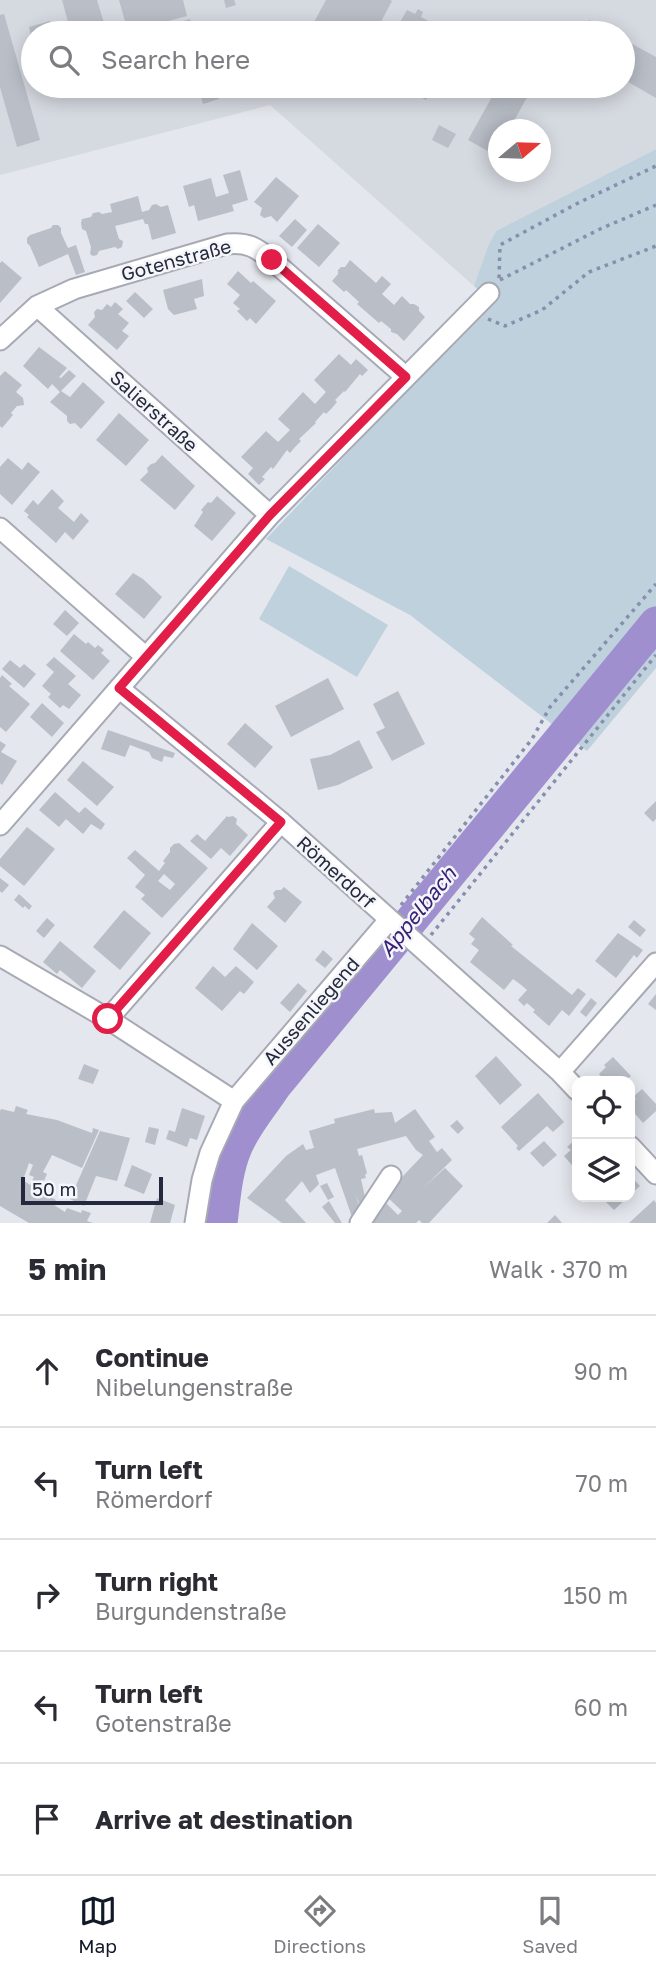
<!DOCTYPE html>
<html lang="en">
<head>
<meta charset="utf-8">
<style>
	body { margin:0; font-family:"Golos Text",sans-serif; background:#f2f2f3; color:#2b2b33 }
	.controls { position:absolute; right:21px; bottom:21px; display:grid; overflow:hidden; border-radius:14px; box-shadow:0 4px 18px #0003 }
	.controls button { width:63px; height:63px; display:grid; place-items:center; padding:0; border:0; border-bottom:2px solid #e1e1e2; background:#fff; color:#2b2b33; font:35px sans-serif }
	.compass { position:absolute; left:488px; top:119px; width:63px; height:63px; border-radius:50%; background:#fff; box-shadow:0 4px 18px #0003; rotate:71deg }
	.scale { position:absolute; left:21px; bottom:18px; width:142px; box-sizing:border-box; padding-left:7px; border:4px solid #24293d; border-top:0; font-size:19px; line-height:24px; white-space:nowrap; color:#24293d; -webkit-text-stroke:5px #f4f6f9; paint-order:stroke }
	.stop { position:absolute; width:21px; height:21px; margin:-16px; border:5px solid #e11d48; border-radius:50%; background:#fff }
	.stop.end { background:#e11d48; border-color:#fff; box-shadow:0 2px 7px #0008 }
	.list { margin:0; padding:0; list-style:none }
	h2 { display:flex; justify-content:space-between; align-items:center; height:91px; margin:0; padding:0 28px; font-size:30px }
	h2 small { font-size:23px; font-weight:400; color:#7c7c81 }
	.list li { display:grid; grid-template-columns:46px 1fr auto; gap:21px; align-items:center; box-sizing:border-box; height:112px; padding:0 28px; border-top:2px solid #e1e1e2 }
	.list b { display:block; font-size:26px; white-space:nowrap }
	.list p { margin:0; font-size:23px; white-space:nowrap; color:#7c7c81 }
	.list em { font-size:23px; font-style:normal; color:#7c7c81 }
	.icon { flex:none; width:38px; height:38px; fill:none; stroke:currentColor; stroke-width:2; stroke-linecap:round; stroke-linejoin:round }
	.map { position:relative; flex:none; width:656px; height:1223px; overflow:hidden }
	.search { position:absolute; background:#fff; box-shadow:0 4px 18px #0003; left:21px; right:21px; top:21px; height:77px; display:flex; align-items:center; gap:18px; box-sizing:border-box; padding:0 24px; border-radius:38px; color:#7c7c81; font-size:26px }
	.sheet { height:651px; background:#fff }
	nav { display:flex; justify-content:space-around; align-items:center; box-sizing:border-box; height:98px; border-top:2px solid #e1e1e2; background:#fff; font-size:19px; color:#7c7c81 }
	nav a { display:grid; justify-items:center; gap:4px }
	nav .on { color:#111827 }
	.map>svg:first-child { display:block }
	.built { fill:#d5d9e0; fill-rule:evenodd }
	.green { fill:#bed1dc }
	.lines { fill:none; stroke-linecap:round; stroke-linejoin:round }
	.river { stroke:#9f8fce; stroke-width:33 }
	.building { fill:#b9bec7; fill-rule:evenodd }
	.minor-casing { stroke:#a7aab5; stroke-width:23 }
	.path { stroke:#868fae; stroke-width:3.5; stroke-dasharray:3.5 5; stroke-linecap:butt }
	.minor { stroke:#fff; stroke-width:19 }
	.route { stroke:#e11d48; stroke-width:9 }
	.labels { text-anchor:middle; stroke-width:5; stroke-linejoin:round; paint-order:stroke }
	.street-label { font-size:19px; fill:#24293d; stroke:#f4f6f9 }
	.water-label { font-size:21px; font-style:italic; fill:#382176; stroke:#f4f6f9 }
</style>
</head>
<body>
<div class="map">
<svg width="656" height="1223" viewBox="0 0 656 1223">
	<rect width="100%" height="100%" fill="#e4e7ed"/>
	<!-- built -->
	<path class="built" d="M0 0H656V149L496 231 488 246 474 286 270 105 0 175ZM33 33H623V86H33ZM498 130H540V172H498Z"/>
	<!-- green -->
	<path class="green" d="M656 149V668L587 751 410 615 266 539 491 302 474 286 488 246 496 231Z
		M289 566 388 625 357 677 259 619Z"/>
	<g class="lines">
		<!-- river -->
		<path class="river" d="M221 1223C224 1198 226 1170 236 1147 245 1125 262 1106 275 1086L656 623"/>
	</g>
	<!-- building -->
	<path class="building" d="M62 0H97L107 33H71Z
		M119 0H183L187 16 128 32Z
		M224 0H234L236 5 226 8Z
		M326 0H390L392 1 375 33H308Z
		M418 9 423 12 421 17 451 33H394L407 10 415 14Z
		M4 14 40 140 17 147 0 87V15Z
		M190 19 194 33H150L149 31Z
		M589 20 613 33H571L579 30 583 32Z
		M50 21 54 33H33L32 40 29 27Z
		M623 39 656 57V98L623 79Z
		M81 86H118V87L84 96Z
		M198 86H215L219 99 203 104Z
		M399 86H433L426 100Z
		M498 86H522L531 90 509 130H498V149L495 155 468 140Z
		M439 125 456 134 448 148 432 140Z
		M240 170 248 200 232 205 234 211 198 221 194 205 189 207 183 186 211 178 216 197 229 193 223 175Z
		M276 177 299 196 277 222 271 216 264 218 260 215 262 208 254 202Z
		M138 196 142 212 149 210 152 205 156 204 161 207 168 205 176 233 152 240 148 224H145L143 219 115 226 119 239 123 241 122 247 118 249 115 247 99 251 97 255 93 256 90 254 91 247 86 231 82 229 81 223 82 219 91 217 93 213 99 212 102 214 112 212 110 204Z
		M295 219 307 230 292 247 279 236Z
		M318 224 340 243 319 267 297 248Z
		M53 225H58L61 228V233L68 248 76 245 85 272 76 275 68 254 39 267 30 246 27 243V238L30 235 51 228Z
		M350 260 376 283 382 276 391 284 382 294 394 305 402 296 410 304H414L419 307V311L425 317 404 341 397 334 391 332V329L381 321 379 323 357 304 359 302 346 290 344 292 332 281 338 274V270L341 267H345Z
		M2 261 22 278 0 303V263Z
		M238 271 251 283 253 281 276 301 256 324 250 318 247 321 237 311 240 309 233 303 240 295 227 284Z
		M202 279 204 296 194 299 197 309 174 315 168 309 163 290Z
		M135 292 153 309 144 318 126 301Z
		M115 302 123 309 118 314 129 323 122 331 129 336 117 350 88 325 95 317 94 312 97 309 102 310 107 304 111 307Z
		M39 347 67 368 59 377 61 378 69 370 76 376 60 392 52 384 48 389 23 366Z
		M339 354 351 365 356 359 368 370 362 376 360 374 345 392 344 391 335 400 337 402 332 408 326 414 324 412 315 422 316 423 299 439 301 441 295 447 290 453 287 450 276 465 273 469 271 467 262 477 265 479 259 485 248 474 253 468 241 457 266 431 278 442 290 430 278 419 303 392 315 404 326 392 314 380Z
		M5 371 22 385 16 392 23 398 24 405 17 406 11 413 13 415 2 428 0 426V376Z
		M83 382 105 402 81 429 75 423 70 424 67 421V416L50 402 61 391 70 397Z
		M119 413 149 440 126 466 96 440Z
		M162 455 195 486 175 510 140 480 148 472 147 468 151 464 155 463Z
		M8 458 22 470 28 462 40 472 12 505 0 494V467Z
		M52 489 64 501 58 508 74 522 81 513 89 521 73 540 65 532 56 543 27 517 29 515 24 511 33 500 38 505Z
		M217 496 236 513 212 541 194 526 203 512 201 510 208 502 211 503Z
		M133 573 143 579 162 597 144 619 115 594Z
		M65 610 79 623 67 636 53 624Z
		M74 634 86 644 88 642 95 648 98 645 104 650 101 653 110 661 93 680 60 651Z
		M54 657 76 676 68 684 81 695 69 709 63 705 60 708 48 697 51 694 42 686 54 672 46 665Z
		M10 660 20 668 24 664 36 674 24 688 2 669Z
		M2 675 12 684 9 686 30 704 6 732 0 727V678Z
		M328 678 344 709 291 737 275 706Z
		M398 691 425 744 392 761 376 732 385 728 373 704Z
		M42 703 64 723 52 737 30 717Z
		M245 723 273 747 255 768 227 744Z
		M108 730 175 753 173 758 164 756 162 762 152 758 149 752 130 745 125 757 101 749Z
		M359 740 373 768 338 785 318 790 310 759 330 755Z
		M0 741 6 745 1 752 17 761 2 785 0 783Z
		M83 761 114 787 97 806 67 780Z
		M55 792 79 813 85 807 105 824 101 830 91 824 83 834 66 819 59 827 39 810Z
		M656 801V819L653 822 644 813Z
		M227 816 228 817 233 816 237 819 236 824 248 835 230 856 221 848 211 859 190 841 197 834 205 841Z
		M27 827 55 849 24 886 0 866V859Z
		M179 843 208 868 162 918 141 899 145 895 135 887 145 875 127 858 135 850 159 871 165 863 163 861 170 852V848L174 844ZM164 874 175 884 170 890 158 881Z
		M0 878 9 885 2 893 0 891Z
		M284 887 302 902 285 923 267 907 275 898 273 893 276 890H281Z
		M19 894 32 906 29 910 25 906 23 908 14 900Z
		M124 910 151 933 120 970 93 947Z
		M482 917 513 945 511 946 572 995 578 988 586 994 569 1016 562 1010 549 1026 533 1012 535 1010 527 1003 524 1006 518 1000 527 990 520 984 513 979 504 990 470 962 479 950 471 944 475 939 469 934Z
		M47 918 55 925 44 938 36 931Z
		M634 920 646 930 640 937 628 927Z
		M252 923 278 946 257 970 233 949Z
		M618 933 643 950 637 958 634 955 616 978 595 961Z
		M60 941 96 971 82 988 60 970 57 974 43 962Z
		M323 950 333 959 325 968 315 960Z
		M213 966 225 977 236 966 254 982 244 994 240 991 222 1011 195 988Z
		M298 983 307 991 290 1012 280 1003Z
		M656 994V1010L648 1004Z
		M591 998 597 1003 586 1017 580 1012Z
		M496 1056 522 1085 500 1105 475 1076Z
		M613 1057 631 1076 625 1081H605L599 1074 606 1067 604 1065Z
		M84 1064 99 1070 93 1084 78 1079Z
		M642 1089 656 1104V1111L643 1123 630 1108V1104L636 1099 633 1097Z
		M538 1093 564 1122 553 1132 547 1126 519 1151 516 1148 518 1146 501 1127Z
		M16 1106 28 1110 26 1114 57 1120 92 1133 93 1128 99 1130 82 1168 52 1155 43 1172 47 1174 43 1183 42 1182 34 1194 42 1198 45 1194 56 1200 54 1205 65 1212 67 1208 81 1213 82 1210 91 1213 87 1221 93 1223H29L0 1206V1111L1 1109 14 1112ZM29 1163 33 1165 29 1175 34 1177 30 1185 23 1180Z
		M182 1108 205 1116 197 1140 190 1138 187 1147 166 1139 169 1130 175 1132Z
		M374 1109 375 1113 392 1112 395 1123 415 1109 435 1137 429 1141 437 1152 442 1148 452 1160 422 1189 445 1168 463 1186 429 1223H422L419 1220 416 1223H369L382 1199 398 1215 402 1211 385 1195 423 1155 416 1150 406 1136 357 1149 359 1156 362 1155 367 1173 365 1175 366 1178 361 1179 365 1197 363 1198 365 1203 361 1207 355 1194 362 1212 353 1220 335 1168 316 1175 319 1184 310 1193 302 1181 285 1200 306 1223H282L247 1198 286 1156 303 1144 306 1150 314 1148 309 1131 335 1123 334 1119Z
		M457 1120 464 1128 458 1134 450 1126Z
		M149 1127 159 1129 155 1145 145 1142Z
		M100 1131 130 1138 117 1181 96 1176 84 1206 70 1199Z
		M577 1138V1171L564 1156 571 1150 567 1147Z
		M544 1141 557 1155 543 1167 530 1153Z
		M132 1165 152 1174 144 1194 124 1186Z
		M630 1175 640 1186 630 1195Z
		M327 1183 334 1197 328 1200 320 1186Z
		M601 1197H628L614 1210Z
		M157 1198 175 1205 170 1223H150Z
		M654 1200 656 1203V1223H629Z
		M329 1201 336 1213 342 1223H335L322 1207Z
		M555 1215 562 1223H547Z"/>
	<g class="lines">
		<!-- minor casing -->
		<g class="minor-casing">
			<path id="minor" d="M37 306 270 515
				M0 340 37 306 74 289 227 244C248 242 255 247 272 260L406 377
				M0 528 146 657
				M119 688 281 822 560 1072 577 1090
				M0 825 270 515 489 293
				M0 956 108 1019 234 1101
				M108 1019 281 822
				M560 1072 656 963
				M630 1146 656 1174
				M195 1223 202 1180 210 1153 234 1101 389 920
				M360 1223 391 1176"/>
		</g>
		<!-- path -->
		<path class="path" d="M499 278 500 245 578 203 656 166
			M500 280 600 229 656 205
			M488 319 505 326 542 310 589 272 656 246
			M401 905 532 739 550 707 656 584
			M431 935 656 655"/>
		<!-- minor -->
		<use href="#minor" class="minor"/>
	</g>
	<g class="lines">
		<!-- route -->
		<path class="route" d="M108 1019 281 822 119 688 270 515 406 377 272 260"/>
	</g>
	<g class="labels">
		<!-- street labels -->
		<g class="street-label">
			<text transform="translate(176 260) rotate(-15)" y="7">Gotenstraße</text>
			<text transform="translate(154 411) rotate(42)" y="7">Salierstraße</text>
			<text transform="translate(336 872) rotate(42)" y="7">Römerdorf</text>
			<text transform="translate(311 1011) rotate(-49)" y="7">Aussenliegend</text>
		</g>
		<!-- water labels -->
		<g class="water-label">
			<text transform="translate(418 912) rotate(-51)" y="7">Appelbach</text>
		</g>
	</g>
</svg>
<div class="controls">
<button><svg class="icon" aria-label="locate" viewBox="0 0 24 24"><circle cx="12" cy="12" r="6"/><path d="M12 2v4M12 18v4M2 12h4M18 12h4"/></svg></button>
<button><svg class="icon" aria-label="layers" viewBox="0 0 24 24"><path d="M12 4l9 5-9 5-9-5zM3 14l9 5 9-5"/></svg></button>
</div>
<svg class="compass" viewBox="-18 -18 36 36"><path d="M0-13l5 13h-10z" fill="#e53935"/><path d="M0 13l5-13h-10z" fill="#7c7c81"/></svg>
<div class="scale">50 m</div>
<div class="stop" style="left:108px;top:1019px"></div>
<div class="stop end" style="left:272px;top:260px"></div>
<div class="search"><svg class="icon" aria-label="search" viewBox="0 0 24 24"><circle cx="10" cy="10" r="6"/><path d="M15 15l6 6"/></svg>Search here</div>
</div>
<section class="sheet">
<h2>5 min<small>Walk · 370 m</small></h2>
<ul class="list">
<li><svg class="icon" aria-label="ahead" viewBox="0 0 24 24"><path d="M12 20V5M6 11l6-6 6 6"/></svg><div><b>Continue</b><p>Nibelungenstraße</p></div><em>90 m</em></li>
<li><svg class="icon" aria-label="left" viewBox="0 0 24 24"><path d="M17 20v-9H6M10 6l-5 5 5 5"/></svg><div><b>Turn left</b><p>Römerdorf</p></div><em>70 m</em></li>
<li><svg class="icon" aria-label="right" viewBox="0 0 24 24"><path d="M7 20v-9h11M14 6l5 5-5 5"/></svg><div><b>Turn right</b><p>Burgundenstraße</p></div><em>150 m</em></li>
<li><svg class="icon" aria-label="left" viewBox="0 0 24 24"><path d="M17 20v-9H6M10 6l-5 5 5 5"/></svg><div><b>Turn left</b><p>Gotenstraße</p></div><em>60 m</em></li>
<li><svg class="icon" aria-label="arrive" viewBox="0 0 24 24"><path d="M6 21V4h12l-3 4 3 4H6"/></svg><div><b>Arrive at destination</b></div></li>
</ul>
</section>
<nav>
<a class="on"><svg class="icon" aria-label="map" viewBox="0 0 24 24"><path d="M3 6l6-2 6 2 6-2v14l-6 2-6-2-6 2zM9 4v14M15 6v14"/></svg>Map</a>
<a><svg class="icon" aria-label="directions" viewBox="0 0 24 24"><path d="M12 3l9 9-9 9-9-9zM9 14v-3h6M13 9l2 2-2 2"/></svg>Directions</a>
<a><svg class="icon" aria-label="saved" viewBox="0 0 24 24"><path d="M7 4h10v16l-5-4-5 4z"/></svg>Saved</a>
</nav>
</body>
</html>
